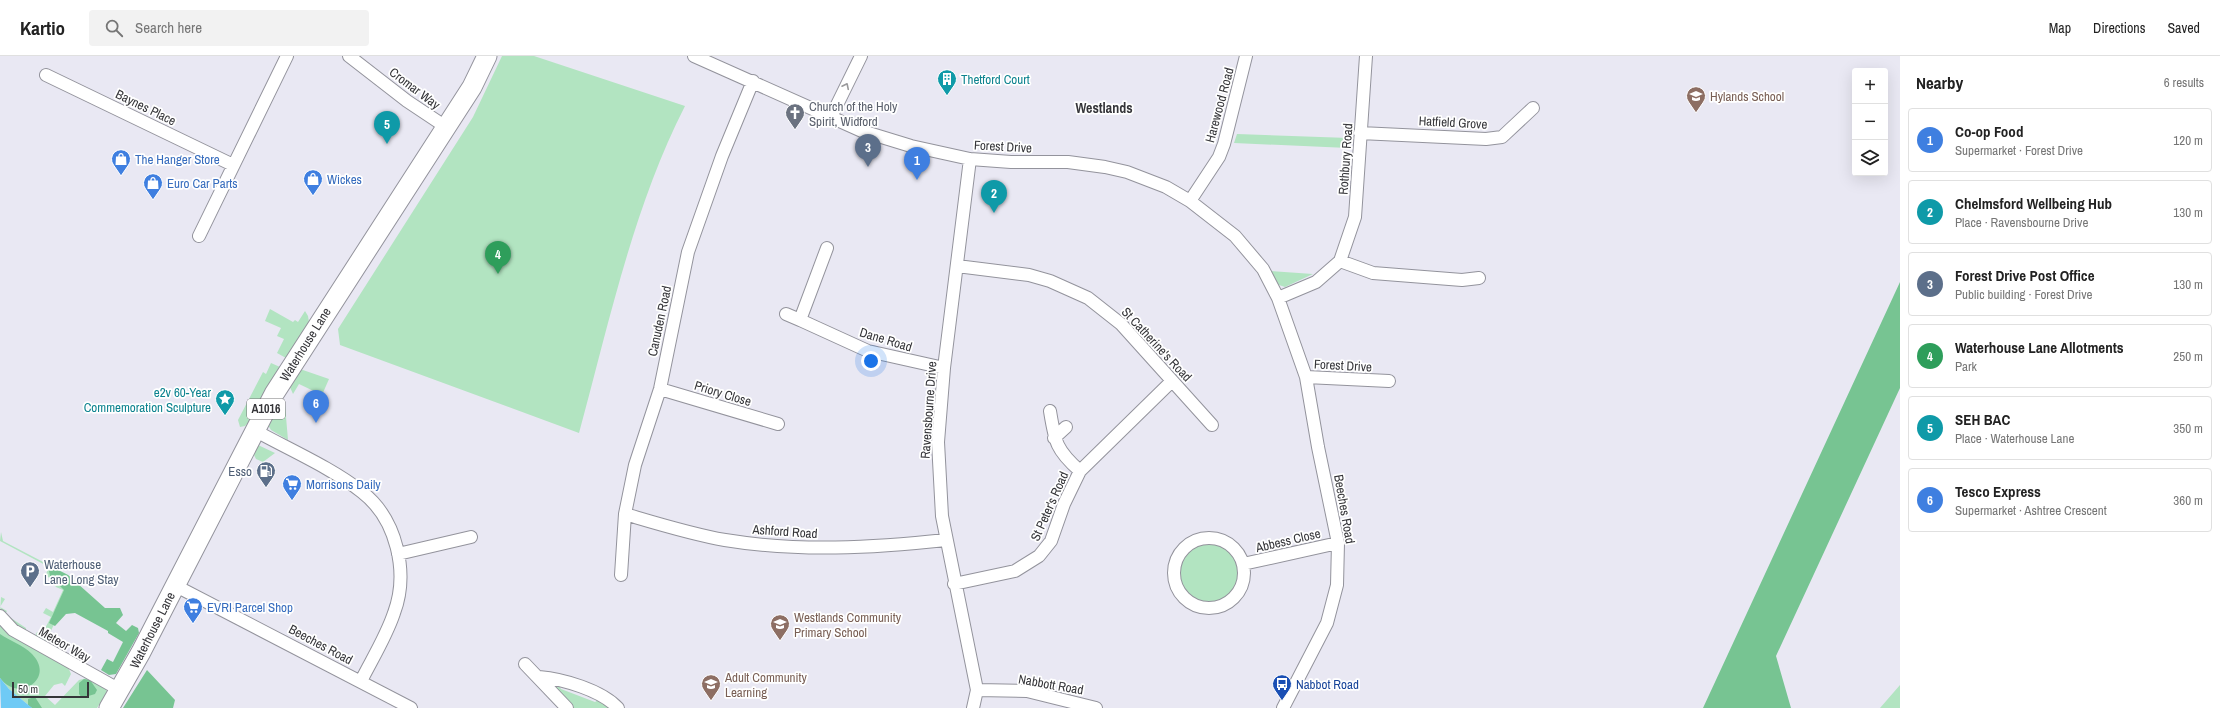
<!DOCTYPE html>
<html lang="en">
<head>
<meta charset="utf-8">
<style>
	body { margin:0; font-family:"Archivo Narrow",sans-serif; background:#f2f2f2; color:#222 }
	.controls { position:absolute; right:12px; top:12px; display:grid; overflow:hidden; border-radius:4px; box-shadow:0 4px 16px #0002 }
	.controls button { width:36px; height:36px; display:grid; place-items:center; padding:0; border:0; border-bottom:1px solid #e0e0e0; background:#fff; color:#222; font:20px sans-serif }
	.scale { position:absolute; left:12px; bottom:10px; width:77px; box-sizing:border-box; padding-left:4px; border:2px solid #353539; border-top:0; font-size:11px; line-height:14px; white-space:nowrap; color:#353539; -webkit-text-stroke:3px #fff; paint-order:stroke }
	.you { position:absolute; left:871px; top:305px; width:14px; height:14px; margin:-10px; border:3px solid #fff; border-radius:50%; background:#1a73e8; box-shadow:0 0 0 6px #1a73e833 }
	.badge { display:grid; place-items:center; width:26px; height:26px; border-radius:50%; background:#4357ca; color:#fff; font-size:13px; font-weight:700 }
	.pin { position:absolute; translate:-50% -33px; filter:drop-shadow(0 1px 2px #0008) }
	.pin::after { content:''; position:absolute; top:21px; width:14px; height:12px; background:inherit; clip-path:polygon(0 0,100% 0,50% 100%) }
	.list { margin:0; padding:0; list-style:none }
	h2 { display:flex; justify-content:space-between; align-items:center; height:52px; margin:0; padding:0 16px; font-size:17px }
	h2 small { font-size:13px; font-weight:400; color:#767676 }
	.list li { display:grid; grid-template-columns:26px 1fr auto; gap:12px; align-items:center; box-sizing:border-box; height:64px; margin:0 8px 8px; padding:0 8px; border:1px solid #e0e0e0; border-radius:4px }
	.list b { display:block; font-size:15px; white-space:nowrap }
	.list p { margin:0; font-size:13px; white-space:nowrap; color:#767676 }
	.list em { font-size:13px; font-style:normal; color:#767676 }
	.icon { flex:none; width:22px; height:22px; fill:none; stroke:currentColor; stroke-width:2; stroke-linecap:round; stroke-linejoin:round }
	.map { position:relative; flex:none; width:1900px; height:652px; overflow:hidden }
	header { display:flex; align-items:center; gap:24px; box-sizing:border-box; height:56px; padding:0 20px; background:#fff; border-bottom:1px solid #e0e0e0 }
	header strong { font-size:19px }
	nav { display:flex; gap:22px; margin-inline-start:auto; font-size:14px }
	.search { width:280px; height:36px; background:#f2f2f2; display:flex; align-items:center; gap:10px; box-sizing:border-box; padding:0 14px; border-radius:4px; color:#767676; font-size:15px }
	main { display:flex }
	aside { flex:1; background:#fff }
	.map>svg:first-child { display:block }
	.green { fill:#b2e4c1 }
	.forest { fill:#77c492 }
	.water { fill:#6fcaf5 }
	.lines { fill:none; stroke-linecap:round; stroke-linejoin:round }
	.minor-casing { stroke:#93939c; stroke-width:14 }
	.primary-casing { stroke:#93939c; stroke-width:21 }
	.minor { stroke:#fff; stroke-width:12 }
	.primary { stroke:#fff; stroke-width:19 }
	.oneway { stroke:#9a9a9c }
	.labels { text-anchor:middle; stroke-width:3.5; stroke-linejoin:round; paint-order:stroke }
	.shield { fill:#fff; stroke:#727274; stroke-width:1 }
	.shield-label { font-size:12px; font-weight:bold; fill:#353539 }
	.culture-label { font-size:13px; fill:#0d838f; stroke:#fff; text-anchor:start }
	.street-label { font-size:13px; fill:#353539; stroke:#fff }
	.education-label { font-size:13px; fill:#785e54; stroke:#fff; text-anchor:start }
	.worship-label { font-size:13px; fill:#5b616d; stroke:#fff; text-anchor:start }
	.shop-label { font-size:13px; fill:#366cbe; stroke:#fff; text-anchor:start }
	.service-label { font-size:13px; fill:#4e5e75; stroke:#fff; text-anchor:end }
	.transit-label { font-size:13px; fill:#164399; stroke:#fff; text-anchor:start }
	.neighbourhood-label { font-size:14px; font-weight:bold; fill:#353539; stroke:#fff }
</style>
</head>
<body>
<header>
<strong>Kartio</strong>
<div class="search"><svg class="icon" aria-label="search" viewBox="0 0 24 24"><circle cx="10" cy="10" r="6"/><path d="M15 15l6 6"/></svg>Search here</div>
<nav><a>Map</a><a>Directions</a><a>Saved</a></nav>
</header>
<main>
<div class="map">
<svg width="1900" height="652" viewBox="0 0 1900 652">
	<rect width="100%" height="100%" fill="#e9e8f3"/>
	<!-- green -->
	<path class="green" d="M502 0H534L685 50C633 152 609 267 579 377L340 289 338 273 473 61Z
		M1237 78 1349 82 1348 92 1234 87Z
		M1270 215 1313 218 1285 231 1279 229Z
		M270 253 293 266 295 264 298 266 305 255 308 260 309 266 286 302 277 297 284 283 277 280 281 272 265 265Z
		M271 307 280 311 249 366 245 370 240 371 238 364 263 316 266 318Z
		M300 313 329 323 322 339 299 328 293 338 289 329Z
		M279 348 285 349 288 384 271 374 268 369Z
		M258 389 275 397 263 406 256 403 253 397Z
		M1 476 3 485 68 519 75 525 46 585 35 580 37 576 42 578 51 561 43 557 46 552 53 556 63 534 56 531 46 518 49 511 0 485Z
		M1178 517a31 31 0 1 1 62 0a31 31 0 1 1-62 0Z
		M1 541 5 543 0 551 7 555 5 558 26 572V576L0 558Z
		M0 568 68 611 71 618 65 630 62 627 54 629 45 640 55 649 79 624 87 622 106 633 107 636 97 652H32L9 633 0 622Z
		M557 626 561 633 595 646 600 643 610 652H572L553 631Z
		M1900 629V652H1880Z"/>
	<!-- forest -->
	<path class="forest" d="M1900 226V332L1776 600 1791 652H1703Z
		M54 512 68 519 105 552H120L123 559 116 567 126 575 132 569 138 572 139 577 116 618 109 619 101 614 107 603 113 606 123 586 108 577V575L75 557 66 558 55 570 49 567 64 534 50 520 49 515Z
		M0 578C10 585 23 589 32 598 56 623 18 647 0 622Z
		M147 614 175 644 173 652H123Z
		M84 623 90 624 97 634 95 638 82 642 79 638V627Z
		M35 641 42 652H32L28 649V643Z"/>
	<!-- water -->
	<path class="water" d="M0 622 9 633 32 652H1Z"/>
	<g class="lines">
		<!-- minor casing -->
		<g class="minor-casing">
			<path id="minor" d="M349 0 407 45 446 71
				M694 0 862 75 911 90 970 103 1011 106H1068L1105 111 1127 116 1166 131 1190 145 1235 180 1263 213 1278 242 1306 321 1318 391 1338 487 1337 529 1327 567 1283 652
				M46 19 233 109
				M831 61 861 0
				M1360 77 1486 83 1502 81 1533 52
				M970 103 944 312 938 386 942 460 977 634 973 652
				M1190 145 1219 101 1224 88 1246 0
				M199 180 287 0
				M827 192 800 264 868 295 944 312
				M1340 205 1373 217 1462 224 1479 222
				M957 210 1029 219 1050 225 1088 242 1121 268 1212 369
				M1278 242 1316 226 1340 205 1355 161 1366 0
				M786 258 800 264
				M1306 321 1389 325
				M660 333 778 368
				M1050 355C1055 386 1056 394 1080 415
				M254 374C288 393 332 412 362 436 397 463 409 517 394 557 386 581 372 603 361 625
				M1054 382 1066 371
				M625 458C659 468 691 478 725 484 798 496 873 492 946 484
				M1174 517a35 35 0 1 1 70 0a35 35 0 1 1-70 0Z
				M398 498 471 481
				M1243 508 1338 487
				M621 519 625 458 635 409 660 333 688 196 722 100 753 25
				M954 528 1015 515 1039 500 1051 485 1064 448 1080 415 1172 325
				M174 529 411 652
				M0 560 13 574 120 634
				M525 608 567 652
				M539 621C563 623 601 634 618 652
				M977 634 1027 635 1096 652"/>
		</g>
		<!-- primary casing -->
		<g class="primary-casing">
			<path id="primary" d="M109 652 141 596 274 338 472 31 487 0"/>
		</g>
		<!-- minor -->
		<use href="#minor" class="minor"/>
		<!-- primary -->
		<use href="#primary" class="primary"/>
	</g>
	<!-- one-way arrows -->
	<defs><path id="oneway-chevron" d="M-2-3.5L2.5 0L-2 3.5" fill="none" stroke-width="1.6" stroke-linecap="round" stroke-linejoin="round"/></defs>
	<use class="oneway" href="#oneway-chevron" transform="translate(846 30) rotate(-64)"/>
	<!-- icons -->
	<defs>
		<g id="building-pin" transform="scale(1)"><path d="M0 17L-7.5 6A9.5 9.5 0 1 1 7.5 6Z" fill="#0f9aa8" stroke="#fff"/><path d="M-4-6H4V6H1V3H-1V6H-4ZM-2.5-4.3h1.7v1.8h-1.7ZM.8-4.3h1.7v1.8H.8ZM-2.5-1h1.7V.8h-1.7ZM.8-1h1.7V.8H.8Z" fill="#fff"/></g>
		<g id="school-pin" transform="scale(1)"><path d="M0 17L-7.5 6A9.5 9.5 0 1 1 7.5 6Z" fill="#8d6e63" stroke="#fff"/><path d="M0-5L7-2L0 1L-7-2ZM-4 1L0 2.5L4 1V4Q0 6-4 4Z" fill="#fff"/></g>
		<g id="church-pin" transform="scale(1)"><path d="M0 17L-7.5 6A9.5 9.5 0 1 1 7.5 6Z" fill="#6b7280" stroke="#fff"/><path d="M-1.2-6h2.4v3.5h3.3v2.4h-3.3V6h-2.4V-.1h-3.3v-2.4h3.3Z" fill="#fff"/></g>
		<g id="shop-pin" transform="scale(1)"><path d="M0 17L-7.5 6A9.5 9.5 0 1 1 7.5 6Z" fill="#3f7fe0" stroke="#fff"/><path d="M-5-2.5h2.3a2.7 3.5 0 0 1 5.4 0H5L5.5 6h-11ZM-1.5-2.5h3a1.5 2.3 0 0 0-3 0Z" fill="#fff"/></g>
		<g id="sight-pin" transform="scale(1)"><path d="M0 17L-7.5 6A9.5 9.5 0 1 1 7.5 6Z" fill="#0f9aa8" stroke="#fff"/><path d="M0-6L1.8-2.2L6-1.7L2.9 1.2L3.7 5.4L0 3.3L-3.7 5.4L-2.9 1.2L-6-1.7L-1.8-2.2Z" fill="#fff"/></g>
		<g id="fuel-pin" transform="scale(1)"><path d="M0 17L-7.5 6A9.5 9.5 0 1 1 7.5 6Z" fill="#5c6f8a" stroke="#fff"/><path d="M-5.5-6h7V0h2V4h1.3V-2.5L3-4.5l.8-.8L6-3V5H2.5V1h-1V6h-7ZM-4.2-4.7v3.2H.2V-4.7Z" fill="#fff"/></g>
		<g id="supermarket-pin" transform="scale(1)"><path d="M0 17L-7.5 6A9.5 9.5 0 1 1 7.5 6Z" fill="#3f7fe0" stroke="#fff"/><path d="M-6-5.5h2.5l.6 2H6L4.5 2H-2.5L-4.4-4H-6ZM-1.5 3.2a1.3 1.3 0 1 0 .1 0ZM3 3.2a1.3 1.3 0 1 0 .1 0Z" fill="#fff"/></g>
		<g id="parking-pin" transform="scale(1)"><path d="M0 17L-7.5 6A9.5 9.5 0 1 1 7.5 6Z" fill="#5c6f8a" stroke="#fff"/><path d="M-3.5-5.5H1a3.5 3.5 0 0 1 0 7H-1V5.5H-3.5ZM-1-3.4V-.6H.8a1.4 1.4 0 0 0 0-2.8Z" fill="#fff"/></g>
		<g id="university-pin" transform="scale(1)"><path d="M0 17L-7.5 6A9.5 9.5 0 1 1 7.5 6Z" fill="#8d6e63" stroke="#fff"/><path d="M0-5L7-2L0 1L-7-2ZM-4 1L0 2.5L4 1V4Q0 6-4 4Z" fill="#fff"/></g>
		<g id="bus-pin" transform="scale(1)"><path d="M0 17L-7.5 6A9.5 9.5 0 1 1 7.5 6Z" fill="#1a4fb4" stroke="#fff"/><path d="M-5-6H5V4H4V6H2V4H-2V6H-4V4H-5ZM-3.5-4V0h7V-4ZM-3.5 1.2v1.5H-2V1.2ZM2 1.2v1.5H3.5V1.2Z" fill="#fff"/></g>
	</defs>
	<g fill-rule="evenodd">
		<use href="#building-pin" x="947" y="23"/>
		<use href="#school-pin" x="1696" y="40"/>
		<use href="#church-pin" x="795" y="57"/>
		<use href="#shop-pin" x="121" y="103"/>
		<use href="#shop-pin" x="313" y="123"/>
		<use href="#shop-pin" x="153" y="127"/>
		<use href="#sight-pin" x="225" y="343"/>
		<use href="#fuel-pin" x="266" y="415"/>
		<use href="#supermarket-pin" x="292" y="428"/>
		<use href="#parking-pin" x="30" y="515"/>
		<use href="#supermarket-pin" x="193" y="551"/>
		<use href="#school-pin" x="780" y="568"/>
		<use href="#university-pin" x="711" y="628"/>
		<use href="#bus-pin" x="1282" y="628"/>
	</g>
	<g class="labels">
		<!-- shield labels -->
		<rect class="shield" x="247" y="343" width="38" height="20" rx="3"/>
		<g class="shield-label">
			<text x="266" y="357">A1016</text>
		</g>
		<!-- culture labels -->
		<g class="culture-label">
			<text x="961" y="28">Thetford Court</text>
			<text x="211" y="341" text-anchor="end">e2v 60-Year<tspan x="211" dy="15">Commemoration Sculpture</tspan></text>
		</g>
		<!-- street labels -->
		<g class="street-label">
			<text transform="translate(415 32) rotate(37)" y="5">Cromar Way</text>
			<text transform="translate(1219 49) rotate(-75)" y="5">Harewood Road</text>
			<text transform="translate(146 51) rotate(26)" y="5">Baynes Place</text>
			<text transform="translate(1453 66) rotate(3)" y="5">Hatfield Grove</text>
			<text transform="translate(1003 90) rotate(3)" y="5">Forest Drive</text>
			<text transform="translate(1345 103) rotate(-86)" y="5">Rothbury Road</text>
			<text transform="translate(659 265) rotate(-78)" y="5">Canuden Road</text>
			<text transform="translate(886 283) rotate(17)" y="5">Dane Road</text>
			<text transform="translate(305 288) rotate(-58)" y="5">Waterhouse Lane</text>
			<text transform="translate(1157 288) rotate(47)" y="5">St Catherine's Road</text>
			<text transform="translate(1343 309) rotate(3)" y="5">Forest Drive</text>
			<text transform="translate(723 337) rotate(17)" y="5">Priory Close</text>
			<text transform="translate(928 354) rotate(-86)" y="5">Ravensbourne Drive</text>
			<text transform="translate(1049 450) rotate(-66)" y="5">St Peter's Road</text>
			<text transform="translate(1345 453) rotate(80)" y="5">Beeches Road</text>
			<text transform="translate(785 475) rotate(4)" y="5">Ashford Road</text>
			<text transform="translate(1288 484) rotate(-13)" y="5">Abbess Close</text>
			<text transform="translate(152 574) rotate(-63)" y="5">Waterhouse Lane</text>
			<text transform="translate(65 588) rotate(30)" y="5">Meteor Way</text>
			<text transform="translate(321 588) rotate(28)" y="5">Beeches Road</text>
			<text transform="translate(1051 628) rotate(10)" y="5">Nabbott Road</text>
		</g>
		<!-- education labels -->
		<g class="education-label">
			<text x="1710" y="45">Hylands School</text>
			<text x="794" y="566">Westlands Community<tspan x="794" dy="15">Primary School</tspan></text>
			<text x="725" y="626">Adult Community<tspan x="725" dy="15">Learning</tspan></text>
		</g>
		<!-- worship labels -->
		<g class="worship-label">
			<text x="809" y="55">Church of the Holy<tspan x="809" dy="15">Spirit, Widford</tspan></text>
		</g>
		<!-- shop labels -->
		<g class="shop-label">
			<text x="135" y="108">The Hanger Store</text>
			<text x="327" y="128">Wickes</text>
			<text x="167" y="132">Euro Car Parts</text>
			<text x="306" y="433">Morrisons Daily</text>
			<text x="207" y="556">EVRI Parcel Shop</text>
		</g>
		<!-- service labels -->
		<g class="service-label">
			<text x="252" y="420">Esso</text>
			<text x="44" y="513" text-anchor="start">Waterhouse<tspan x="44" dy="15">Lane Long Stay</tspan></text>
		</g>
		<!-- transit labels -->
		<g class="transit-label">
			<text x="1296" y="633">Nabbot Road</text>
		</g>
		<!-- neighbourhood labels -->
		<g class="neighbourhood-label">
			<text x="1104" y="57">Westlands</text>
		</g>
	</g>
</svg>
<div class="controls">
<button>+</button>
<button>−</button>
<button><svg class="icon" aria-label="layers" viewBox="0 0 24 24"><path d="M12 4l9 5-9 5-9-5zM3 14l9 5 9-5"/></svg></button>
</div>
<div class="scale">50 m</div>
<div class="you"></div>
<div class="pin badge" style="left:917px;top:124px;background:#3f7fe0">1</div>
<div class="pin badge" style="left:994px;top:157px;background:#0f9aa8">2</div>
<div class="pin badge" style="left:868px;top:111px;background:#5c6f8a">3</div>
<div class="pin badge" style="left:498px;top:218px;background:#2e9e5b">4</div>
<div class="pin badge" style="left:387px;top:88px;background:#0f9aa8">5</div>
<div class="pin badge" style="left:316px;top:367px;background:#3f7fe0">6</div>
</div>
<aside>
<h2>Nearby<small>6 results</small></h2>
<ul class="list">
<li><span class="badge" style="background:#3f7fe0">1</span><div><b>Co-op Food</b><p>Supermarket · Forest Drive</p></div><em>120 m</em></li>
<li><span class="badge" style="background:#0f9aa8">2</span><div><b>Chelmsford Wellbeing Hub</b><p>Place · Ravensbourne Drive</p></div><em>130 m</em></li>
<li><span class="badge" style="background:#5c6f8a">3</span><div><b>Forest Drive Post Office</b><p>Public building · Forest Drive</p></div><em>130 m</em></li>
<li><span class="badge" style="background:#2e9e5b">4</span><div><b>Waterhouse Lane Allotments</b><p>Park</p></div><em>250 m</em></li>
<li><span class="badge" style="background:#0f9aa8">5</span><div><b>SEH BAC</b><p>Place · Waterhouse Lane</p></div><em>350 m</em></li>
<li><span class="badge" style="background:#3f7fe0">6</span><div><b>Tesco Express</b><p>Supermarket · Ashtree Crescent</p></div><em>360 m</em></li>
</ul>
</aside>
</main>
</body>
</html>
